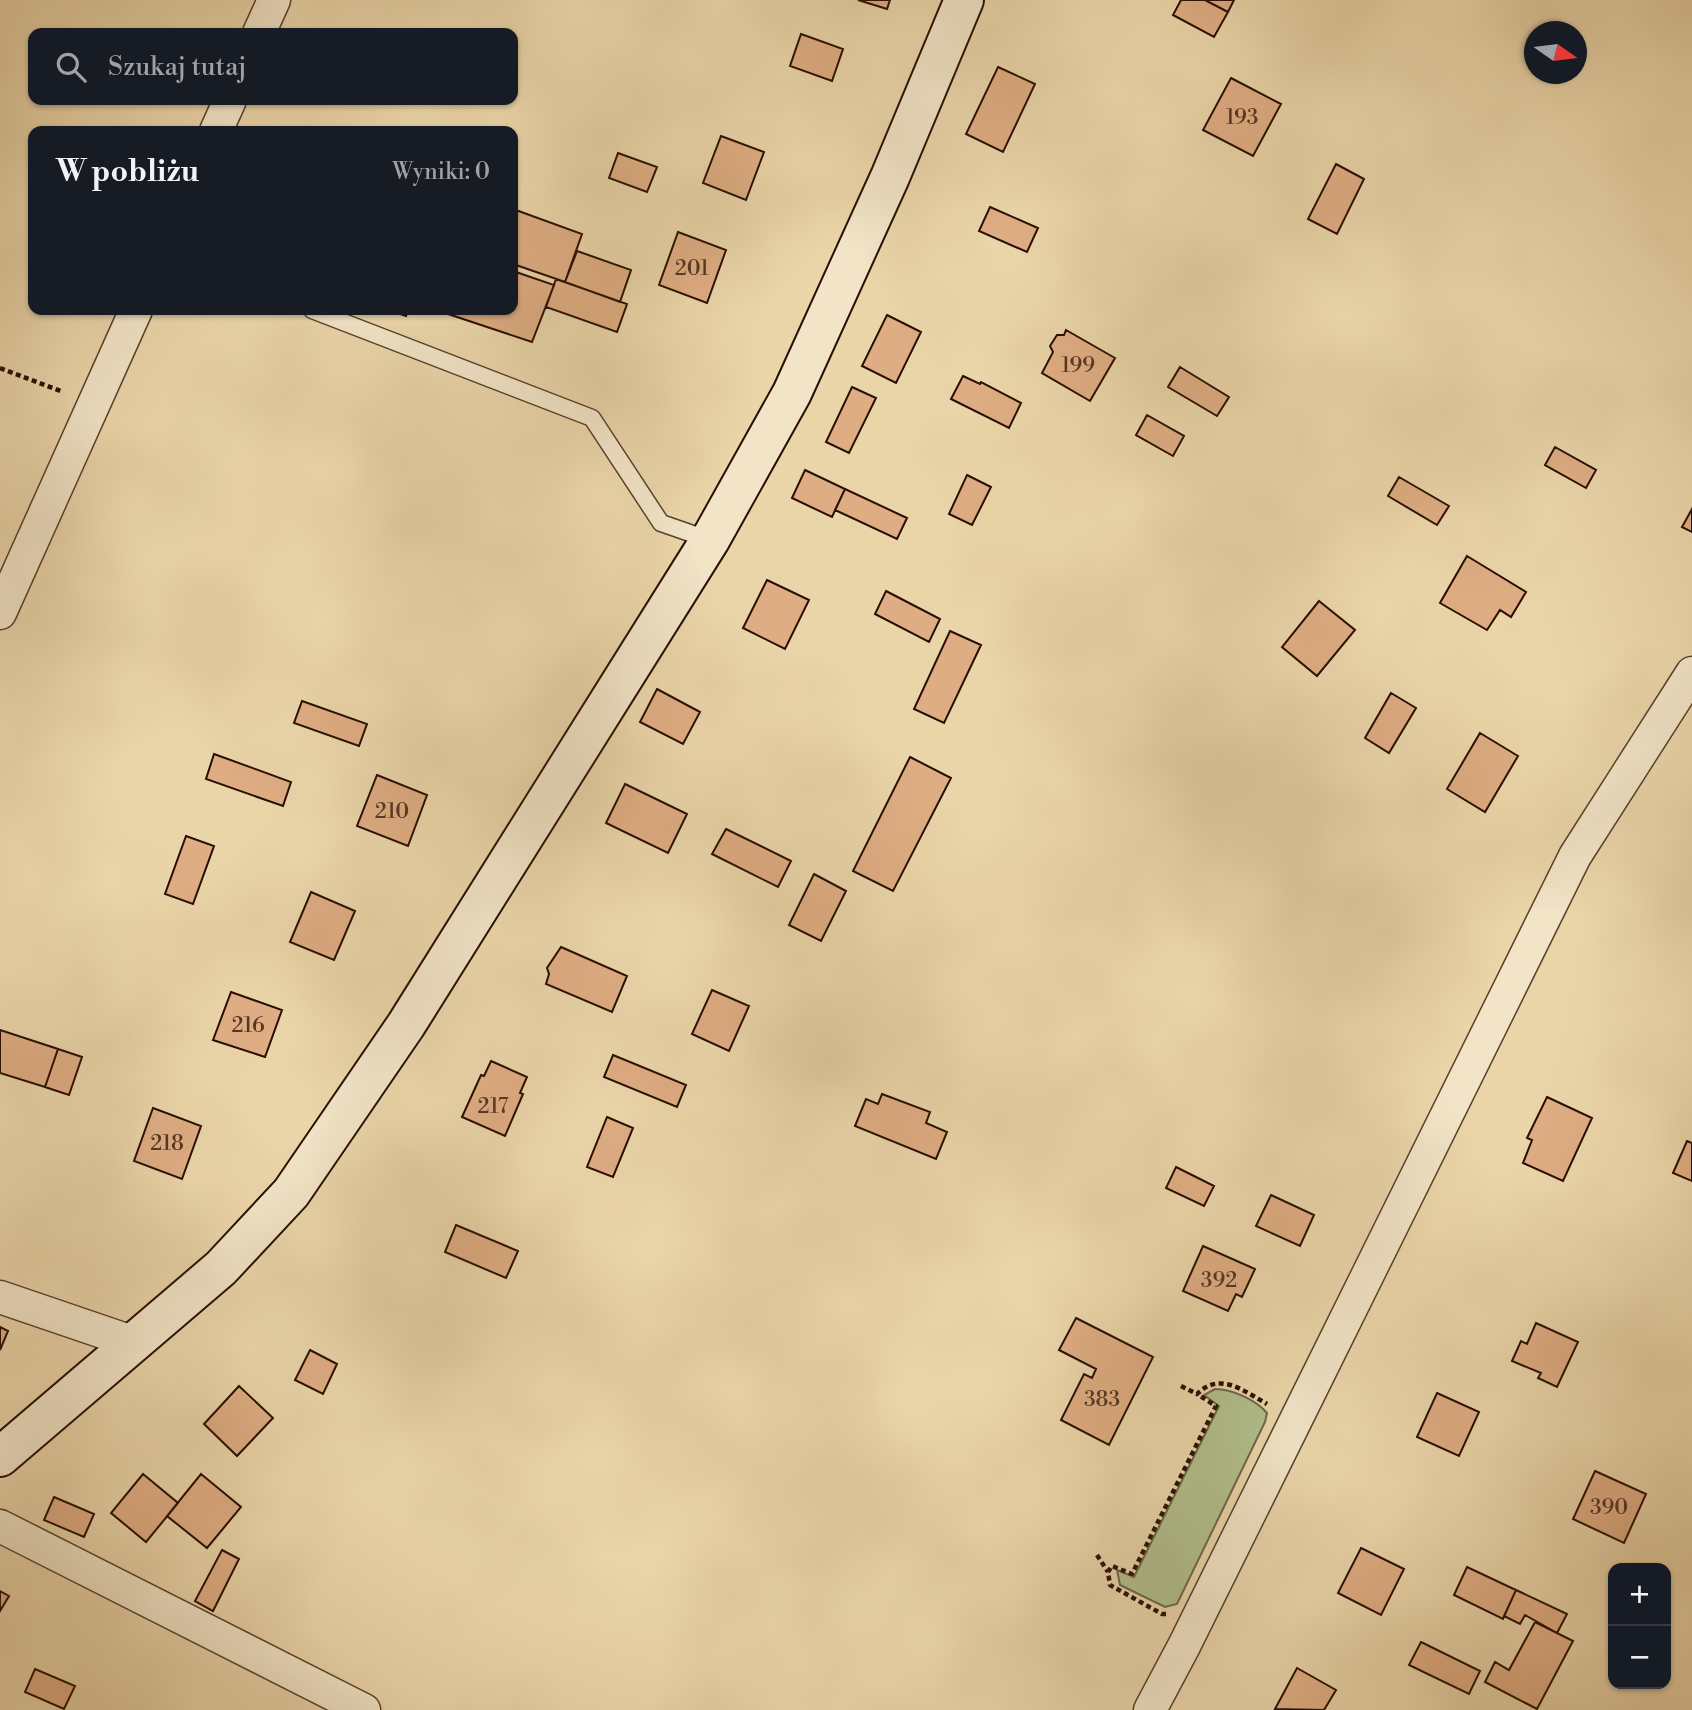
<!DOCTYPE html>
<html lang="pl">
<head>
<meta charset="utf-8">
<style>
	body { margin:0; font-family:"Libre Bodoni",serif; background:#242831; color:#f1f3f6 }
	.controls { position:absolute; right:21px; bottom:21px; display:grid; overflow:hidden; border-radius:14px; box-shadow:0 2px 5px #0004 }
	.controls button { width:63px; height:63px; display:grid; place-items:center; padding:0; border:0; border-bottom:2px solid #363941; background:#171b24; color:#f1f3f6; font:35px sans-serif }
	.compass { position:absolute; left:1524px; top:21px; width:63px; height:63px; border-radius:50%; background:#171b24; box-shadow:0 2px 5px #0004; rotate:104deg }
	.list { margin:0; padding:0; list-style:none }
	h2 { display:flex; justify-content:space-between; align-items:center; height:91px; margin:0; padding:0 28px; font-size:30px }
	h2 small { font-size:23px; font-weight:400; color:#9ea1a6 }
	.icon { flex:none; width:38px; height:38px; fill:none; stroke:currentColor; stroke-width:2; stroke-linecap:round; stroke-linejoin:round }
	.map { position:relative; flex:none; width:1692px; height:1710px; overflow:hidden }
	.search { position:absolute; background:#171b24; box-shadow:0 2px 5px #0004; left:28px; top:28px; width:490px; height:77px; display:flex; align-items:center; gap:18px; box-sizing:border-box; padding:0 24px; border-radius:14px; color:#9ea1a6; font-size:26px }
	.panel { position:absolute; background:#171b24; box-shadow:0 2px 5px #0004; left:28px; top:126px; width:490px; height:189px; border-radius:14px }
	.map>svg:first-child { display:block }
	.green { fill:#b1be8c; stroke:#6c6648; stroke-width:2 }
	.building { fill:#dfad83; stroke:#280e03; stroke-width:2 }
	.lines { fill:none; stroke-linecap:round; stroke-linejoin:round }
	.lane-casing { stroke:#58402c; stroke-width:19 }
	.street-casing { stroke:#58402c; stroke-width:35 }
	.secondary-casing { stroke:#280e03; stroke-width:42 }
	.path { stroke:#280e03; stroke-width:4.5; stroke-dasharray:5 3.5; stroke-linecap:butt }
	.lane { stroke:#f1e4c7; stroke-width:16 }
	.street { stroke:#f1e4c7; stroke-width:32 }
	.secondary { stroke:#f1e4c7; stroke-width:38 }
	.labels { text-anchor:middle; stroke-width:7; stroke-linejoin:round; paint-order:stroke }
	.number-label { font-size:21px; fill:#563623 }
</style>
</head>
<body>
<div class="map">
<svg width="1692" height="1710" viewBox="0 0 1692 1710">
	<rect width="100%" height="100%" fill="#ead5a9"/>
	<filter id="stains"><feTurbulence type="fractalNoise" baseFrequency=".00286" numOctaves="4"/><feColorMatrix values="0 0 0 0 .2 0 0 0 0 .09 0 0 0 0 .02 0 0 0 .5 -.17"/></filter>
	<radialGradient id="worn" r=".72"><stop offset=".6" stop-color="#630" stop-opacity="0"/><stop offset="1" stop-color="#630" stop-opacity=".3"/></radialGradient>
	<!-- green -->
	<path class="green" d="M1215 1389C1232 1389 1256 1400 1267 1413L1265 1422 1177 1604 1165 1607 1120 1585 1117 1570 1134 1577 1219 1406 1204 1395Z"/>
	<!-- building -->
	<path class="building" d="M858 0H890L887 9Z
		M1181 0H1205L1228 12 1214 37 1173 15Z
		M1205 0H1234L1228 12Z
		M801 34 843 49 832 81 790 66Z
		M998 67 1035 84 1003 152 966 134Z
		M1231 78 1281 104 1253 156 1203 130Z
		M721 136 764 152 746 200 703 183Z
		M618 153 657 167 647 192 609 178Z
		M1336 164 1364 179 1337 234 1308 219Z
		M990 207 1038 228 1027 252 979 231Z
		M513 209 582 234 565 282 513 264Z
		M678 232 726 250 707 303 659 285Z
		M577 251 631 270 620 302 565 282Z
		M513 271 554 285 532 342 436 310H513Z
		M556 279 627 304 617 332 546 307Z
		M389 310H408L406 316Z
		M887 315 921 332 896 383 862 366Z
		M1066 330 1115 358 1090 401 1042 373 1053 352 1050 346 1057 335H1064Z
		M1180 367 1229 397 1217 416 1168 387Z
		M963 376 980 384 981 382 1021 403 1009 428 951 399Z
		M852 387 876 398 849 453 826 442Z
		M1147 415 1184 436 1173 456 1136 435Z
		M1555 447 1596 470 1586 488 1545 465Z
		M805 470 845 489 832 517 792 498Z
		M967 475 991 487 972 525 949 514Z
		M1399 477 1449 506 1437 525 1388 496Z
		M845 489 907 518 897 539 835 510Z
		M1692 509V532L1682 527Z
		M1467 556 1526 592 1511 617 1500 610 1487 630 1440 603Z
		M767 580 809 600 785 649 743 628Z
		M886 591 940 619 929 642 875 614Z
		M1319 601 1355 630 1317 676 1282 647Z
		M950 631 981 645 944 723 914 709Z
		M657 689 700 712 683 744 640 722Z
		M1391 693 1416 708 1389 753 1365 738Z
		M302 701 367 724 359 746 294 723Z
		M1480 733 1518 756 1485 812 1447 789Z
		M214 754 291 782 283 806 206 779Z
		M910 757 951 778 893 891 853 871Z
		M377 775 427 795 408 846 357 826Z
		M625 784 687 814 668 853 606 823Z
		M726 829 791 861 778 887 712 854Z
		M186 836 214 846 193 904 165 894Z
		M814 874 846 891 821 941 789 925Z
		M311 892 355 911 334 960 290 942Z
		M561 947 627 976 612 1012 546 984 549 974 547 968Z
		M712 990 749 1006 729 1051 692 1034Z
		M231 992 282 1010 265 1057 213 1040Z
		M0 1030 58 1049 45 1087 0 1073Z
		M58 1049 82 1057 69 1095 45 1087Z
		M613 1055 686 1085 677 1107 604 1077Z
		M491 1061 527 1077 520 1093 523 1094 505 1136 462 1117 481 1075 484 1076Z
		M882 1094 930 1112 926 1123 947 1132 936 1159 855 1126 866 1099 878 1104Z
		M1547 1097 1592 1118 1563 1181 1523 1163 1532 1140 1527 1138Z
		M153 1108 201 1126 182 1179 134 1161Z
		M607 1117 633 1128 613 1177 587 1167Z
		M1687 1141 1692 1143V1181L1673 1173Z
		M1176 1167 1214 1186 1204 1206 1166 1188Z
		M1271 1195 1314 1215 1300 1246 1256 1226Z
		M456 1225 518 1251 506 1278 445 1252Z
		M1203 1246 1255 1269 1242 1297 1236 1294 1228 1311 1183 1291Z
		M1076 1318 1153 1357 1109 1445 1061 1420 1084 1374 1092 1378 1096 1369 1059 1350Z
		M1536 1323 1578 1342 1557 1387 1538 1378 1541 1373 1512 1361 1521 1341 1527 1344Z
		M0 1327 8 1331 0 1350Z
		M310 1350 337 1364 323 1394 295 1380Z
		M239 1386 273 1418 237 1456 204 1424Z
		M1437 1393 1479 1412 1459 1456 1417 1437Z
		M1595 1471 1646 1494 1624 1543 1573 1519Z
		M143 1474 178 1503 146 1542 111 1513Z
		M201 1474 241 1507 207 1548 167 1516Z
		M54 1497 94 1514 84 1537 44 1520Z
		M1361 1548 1404 1569 1381 1615 1338 1593Z
		M222 1550 239 1559 213 1611 195 1601Z
		M1467 1567 1516 1590 1503 1619 1454 1595Z
		M1516 1590 1567 1614 1557 1633 1525 1615 1520 1624 1504 1616Z
		M0 1591 9 1596 0 1611Z
		M1535 1622 1573 1641 1537 1709 1485 1682 1495 1662 1509 1670Z
		M1421 1642 1480 1671 1469 1694 1409 1665Z
		M1297 1668 1336 1690 1324 1710 1275 1709Z
		M35 1669 75 1686 64 1709 25 1692Z"/>
	<g class="lines">
		<!-- lane casing -->
		<g class="lane-casing">
			<path id="lane" d="M312 310 592 418 661 523 710 540"/>
		</g>
		<!-- street casing -->
		<g class="street-casing">
			<path id="street" d="M259 33 274 0
				M216 131 230 100
				M0 613 136 310
				M0 1297 132 1342
				M0 1526 364 1710
				M1150 1710 1184 1646 1575 856 1692 673"/>
		</g>
		<!-- secondary casing -->
		<g class="secondary-casing">
			<path id="secondary" d="M0 1457 221 1268 291 1193 406 1025 710 540 792 393 890 177 964 0"/>
		</g>
		<!-- path -->
		<path class="path" d="M0 368 63 392
			M1181 1386 1197 1394C1220 1371 1244 1391 1267 1404
			M1097 1555 1108 1572
			M1166 1614H1162L1110 1585 1108 1572 1112 1566 1132 1574 1216 1406 1197 1394"/>
		<!-- lane -->
		<use href="#lane" class="lane"/>
		<!-- street -->
		<use href="#street" class="street"/>
		<!-- secondary -->
		<use href="#secondary" class="secondary"/>
	</g>
	<g class="labels">
		<!-- number labels -->
		<g class="number-label">
			<text x="1242" y="124">193</text>
			<text x="692" y="275">201</text>
			<text x="1078" y="372">199</text>
			<text x="392" y="818">210</text>
			<text x="248" y="1032">216</text>
			<text x="493" y="1113">217</text>
			<text x="167" y="1150">218</text>
			<text x="1219" y="1287">392</text>
			<text x="1102" y="1406">383</text>
			<text x="1609" y="1514">390</text>
		</g>
	</g>
	<rect width="100%" height="100%" filter="url(#stains)"/>
	<rect width="100%" height="100%" fill="url(#worn)"/>
</svg>
<div class="controls">
<button>+</button>
<button>−</button>
</div>
<svg class="compass" viewBox="-18 -18 36 36"><path d="M0-13l5 13h-10z" fill="#e53935"/><path d="M0 13l5-13h-10z" fill="#9ea1a6"/></svg>
<div class="search"><svg class="icon" aria-label="search" viewBox="0 0 24 24"><circle cx="10" cy="10" r="6"/><path d="M15 15l6 6"/></svg>Szukaj tutaj</div>
<section class="panel">
<h2>W pobliżu<small>Wyniki: 0</small></h2>
<ul class="list">
</ul>
</section>
</div>
</body>
</html>
